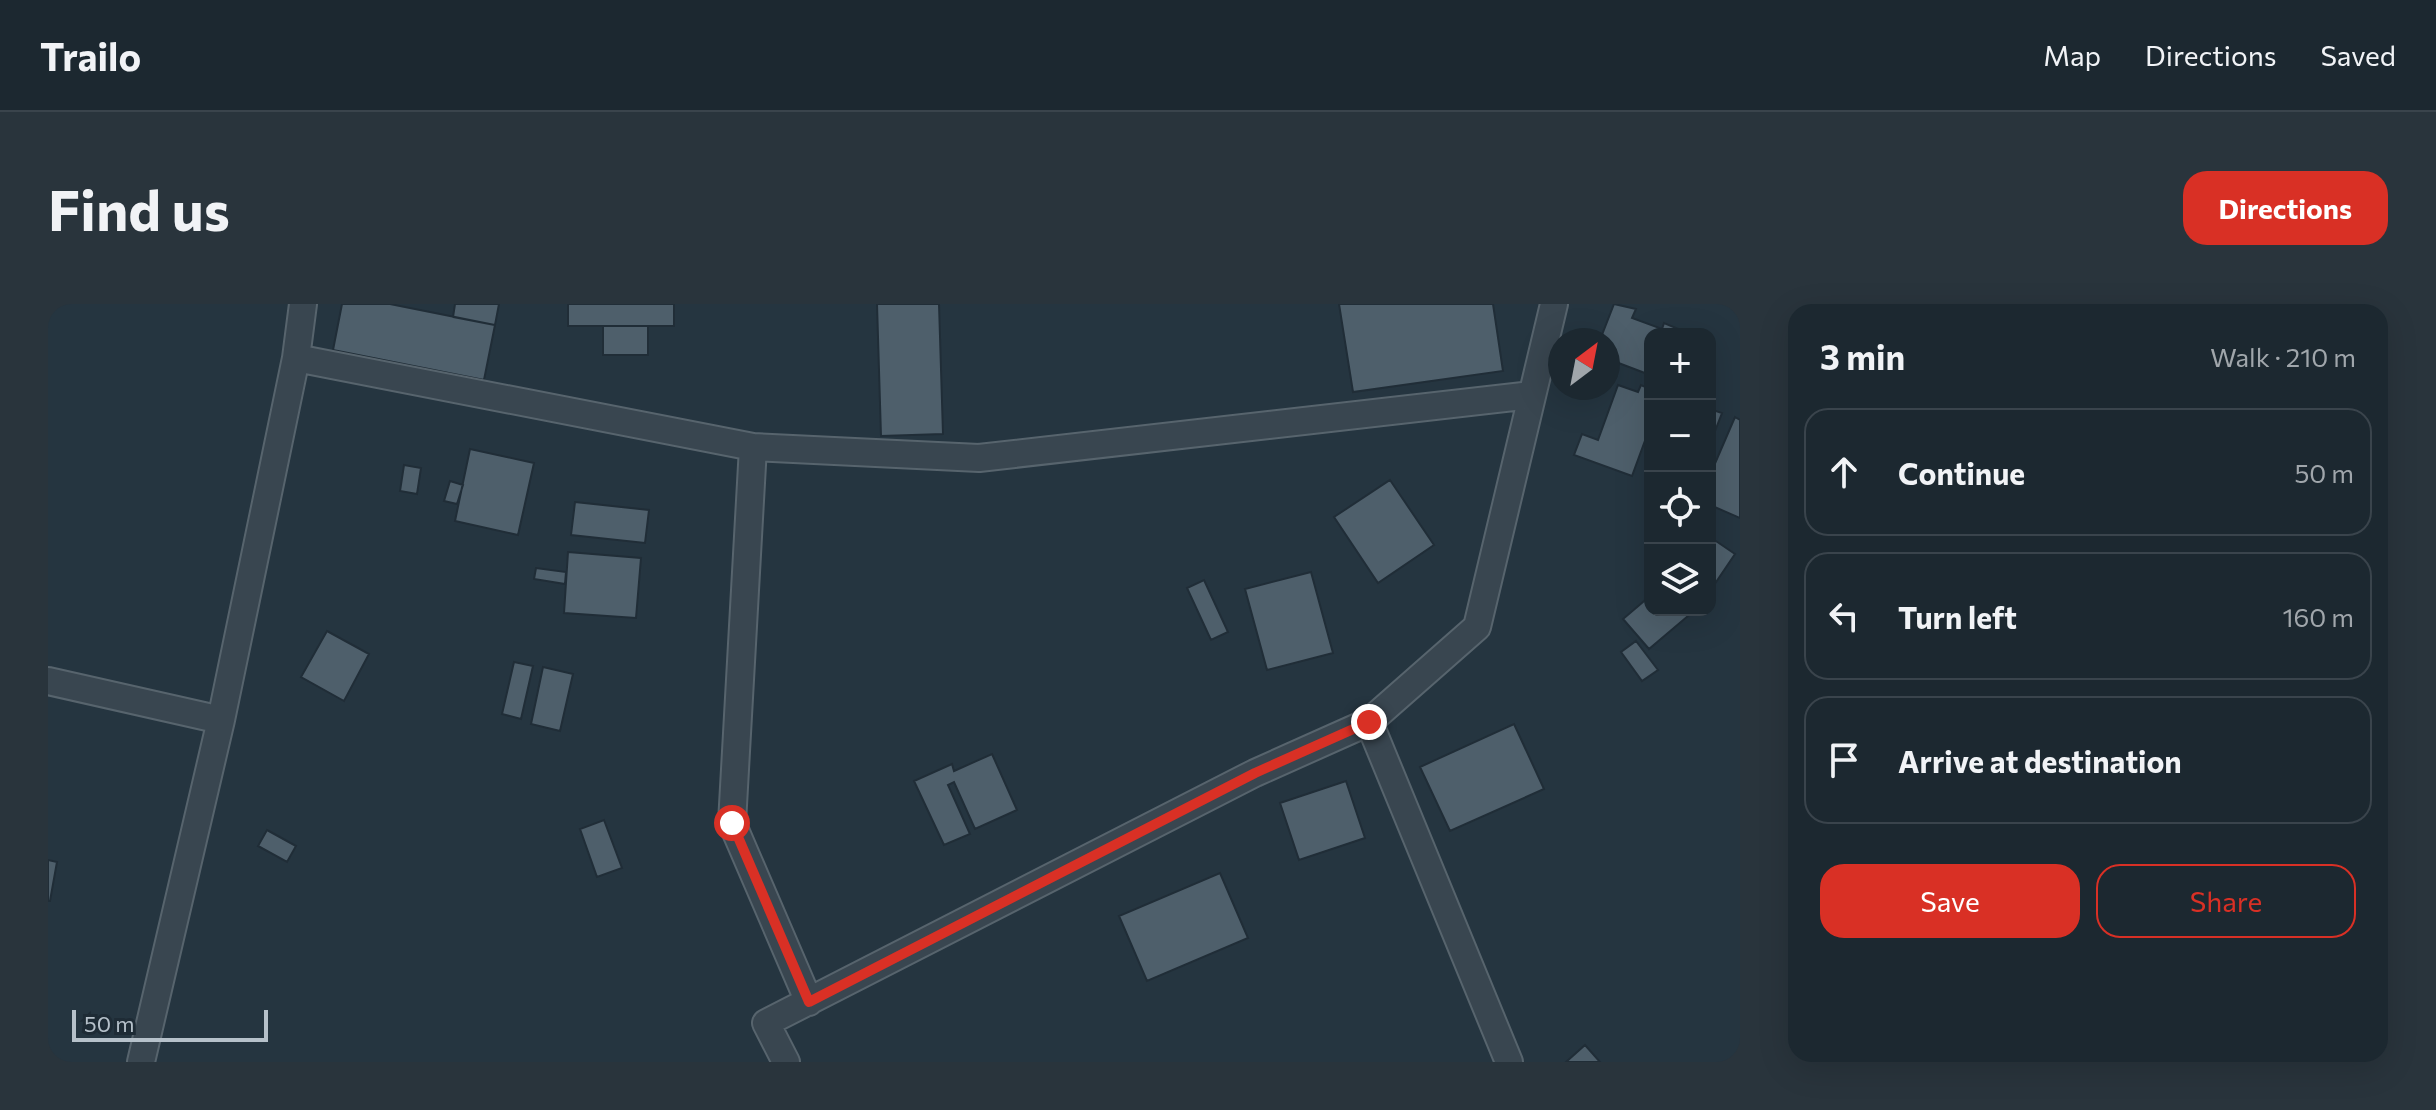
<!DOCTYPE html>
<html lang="en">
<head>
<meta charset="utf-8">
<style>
	body { margin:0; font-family:Commissioner,sans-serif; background:#29343c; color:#f1f3f6 }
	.controls { position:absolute; right:24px; top:24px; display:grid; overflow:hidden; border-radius:16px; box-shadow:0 8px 32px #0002 }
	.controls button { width:72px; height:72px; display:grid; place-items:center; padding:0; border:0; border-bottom:2px solid #3a444c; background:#1c2830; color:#f1f3f6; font:40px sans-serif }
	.compass { position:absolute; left:1500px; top:24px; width:72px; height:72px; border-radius:50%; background:#1c2830; box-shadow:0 8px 32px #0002; rotate:32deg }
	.scale { position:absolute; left:24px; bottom:20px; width:196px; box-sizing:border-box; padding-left:8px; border:4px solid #b6c1ca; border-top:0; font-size:22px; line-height:28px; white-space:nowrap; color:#b6c1ca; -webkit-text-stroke:6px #1e2b35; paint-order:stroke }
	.stop { position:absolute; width:24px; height:24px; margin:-18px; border:6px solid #d93025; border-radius:50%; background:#fff }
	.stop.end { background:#d93025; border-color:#fff; box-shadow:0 2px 8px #0008 }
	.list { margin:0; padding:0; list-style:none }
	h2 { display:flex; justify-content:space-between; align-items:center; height:104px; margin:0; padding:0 32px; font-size:34px }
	h2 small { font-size:26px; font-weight:400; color:#a0a6ab }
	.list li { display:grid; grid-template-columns:52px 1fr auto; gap:24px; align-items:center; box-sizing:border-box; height:128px; margin:0 16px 16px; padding:0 16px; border:2px solid #3a444c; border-radius:24px }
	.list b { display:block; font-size:30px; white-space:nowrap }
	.list em { font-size:26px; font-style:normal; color:#a0a6ab }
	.actions { display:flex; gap:16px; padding:24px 32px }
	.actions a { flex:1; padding:18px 0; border:2px solid #d93025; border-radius:24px; text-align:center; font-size:28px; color:#d93025 }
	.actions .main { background:#d93025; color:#fff }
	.icon { flex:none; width:44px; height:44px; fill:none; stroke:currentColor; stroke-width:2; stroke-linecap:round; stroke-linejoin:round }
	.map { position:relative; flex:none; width:1692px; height:758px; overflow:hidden; border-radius:24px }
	header { display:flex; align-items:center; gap:48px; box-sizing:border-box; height:112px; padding:0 40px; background:#1c2830; border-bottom:2px solid #3a444c }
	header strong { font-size:38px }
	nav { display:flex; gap:44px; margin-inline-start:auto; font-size:28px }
	.intro { display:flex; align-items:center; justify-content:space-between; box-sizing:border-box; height:192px; padding:0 48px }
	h1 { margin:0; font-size:56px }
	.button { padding:20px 36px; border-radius:24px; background:#d93025; color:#fff; font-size:28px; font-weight:700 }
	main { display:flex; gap:48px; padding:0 48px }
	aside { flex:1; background:#1c2830; border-radius:24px; box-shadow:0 8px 32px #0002 }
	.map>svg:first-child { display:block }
	.building { fill:#4e5f6b; stroke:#202d37; stroke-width:2 }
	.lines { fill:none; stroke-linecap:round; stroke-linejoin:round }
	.minor-casing { stroke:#57646d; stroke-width:30 }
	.minor { stroke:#394650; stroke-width:26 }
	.route { stroke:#d93025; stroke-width:10 }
</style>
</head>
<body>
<header>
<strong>Trailo</strong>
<nav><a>Map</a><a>Directions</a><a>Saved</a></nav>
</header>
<div class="intro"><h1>Find us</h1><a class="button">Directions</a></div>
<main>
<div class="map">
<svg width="1692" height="758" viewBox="0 0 1692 758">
	<rect width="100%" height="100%" fill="#253540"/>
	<!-- building -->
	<path class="building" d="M294 0H342L447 21 436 76 285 46Z
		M407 0H451L447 21 405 13Z
		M520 0H626V22H520Z
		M829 0H891L895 130 833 132Z
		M1291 0H1445L1455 67 1305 88Z
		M1566 0 1588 5 1584 14 1614 25 1616 19 1633 26 1632 30H1602V71L1560 55V36H1552Z
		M555 22H600V51H555Z
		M1570 81 1590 88 1593 81 1602 85V123L1584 172 1526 151 1534 130 1550 136Z
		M1662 105 1674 109 1662 140Z
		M1687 113 1692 116V214L1662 201V171Z
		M422 145 486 159 470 231 407 217Z
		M356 161 373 164 369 190 352 187Z
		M1342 176 1386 241 1330 279 1286 213Z
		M402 177 415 181 409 200 396 197Z
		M527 198 601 206 597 239 523 231Z
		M1662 233 1687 250 1662 287Z
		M520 248 593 254 588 314 516 309Z
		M488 264 518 268 517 280 486 275Z
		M1263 268 1285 349 1219 366 1197 285Z
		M1156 276 1180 328 1163 336 1139 284Z
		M1602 292V306H1635L1640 312 1601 345 1575 315Z
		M279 327 321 350 296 397 253 373Z
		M1588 337 1610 366 1594 377 1573 348Z
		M466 358 485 362 473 415 454 410Z
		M495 363 525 370 512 427 483 420Z
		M1466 420 1496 485 1402 527 1372 463Z
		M944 450 969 506 927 525 906 478 900 481 922 530 896 541 866 477 904 460 906 467Z
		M1298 477 1317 534 1251 556 1232 499Z
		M556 516 574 564 549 573 532 525Z
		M219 526 248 542 239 558 210 542Z
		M0 556 9 558 2 597H0Z
		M1172 569 1200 634 1099 677 1071 612Z
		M1537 741 1552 758H1518Z"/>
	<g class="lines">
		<!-- minor casing -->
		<g class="minor-casing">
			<path id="minor" d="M248 54 705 143 684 519 761 698
				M705 143 931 154 1484 91
				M0 377 173 416
				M1321 418 1461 758
				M93 758 173 416 248 54 255 0
				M738 758 718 719 1207 469 1321 418 1429 323 1506 0"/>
		</g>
		<!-- minor -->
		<use href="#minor" class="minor"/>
	</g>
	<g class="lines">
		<!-- route -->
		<path class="route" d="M684 519 761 698 1207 469 1321 418"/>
	</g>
</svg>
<div class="controls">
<button>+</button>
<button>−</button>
<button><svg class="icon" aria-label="locate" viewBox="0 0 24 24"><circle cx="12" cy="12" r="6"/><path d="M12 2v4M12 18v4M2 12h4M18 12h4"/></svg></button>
<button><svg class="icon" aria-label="layers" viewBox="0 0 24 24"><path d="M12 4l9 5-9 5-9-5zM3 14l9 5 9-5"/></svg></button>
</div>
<svg class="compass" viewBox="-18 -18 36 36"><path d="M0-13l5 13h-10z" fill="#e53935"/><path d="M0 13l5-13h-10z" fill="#a0a6ab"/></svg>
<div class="scale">50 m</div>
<div class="stop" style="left:684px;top:519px"></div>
<div class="stop end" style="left:1321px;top:418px"></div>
</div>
<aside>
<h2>3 min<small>Walk · 210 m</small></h2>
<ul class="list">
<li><svg class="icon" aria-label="ahead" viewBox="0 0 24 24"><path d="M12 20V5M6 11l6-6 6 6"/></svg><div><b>Continue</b></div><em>50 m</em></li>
<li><svg class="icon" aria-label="left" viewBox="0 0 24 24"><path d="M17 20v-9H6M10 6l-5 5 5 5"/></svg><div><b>Turn left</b></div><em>160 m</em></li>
<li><svg class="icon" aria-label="arrive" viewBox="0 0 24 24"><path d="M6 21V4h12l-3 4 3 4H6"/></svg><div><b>Arrive at destination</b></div></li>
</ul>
<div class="actions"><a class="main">Save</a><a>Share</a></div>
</aside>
</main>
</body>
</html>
